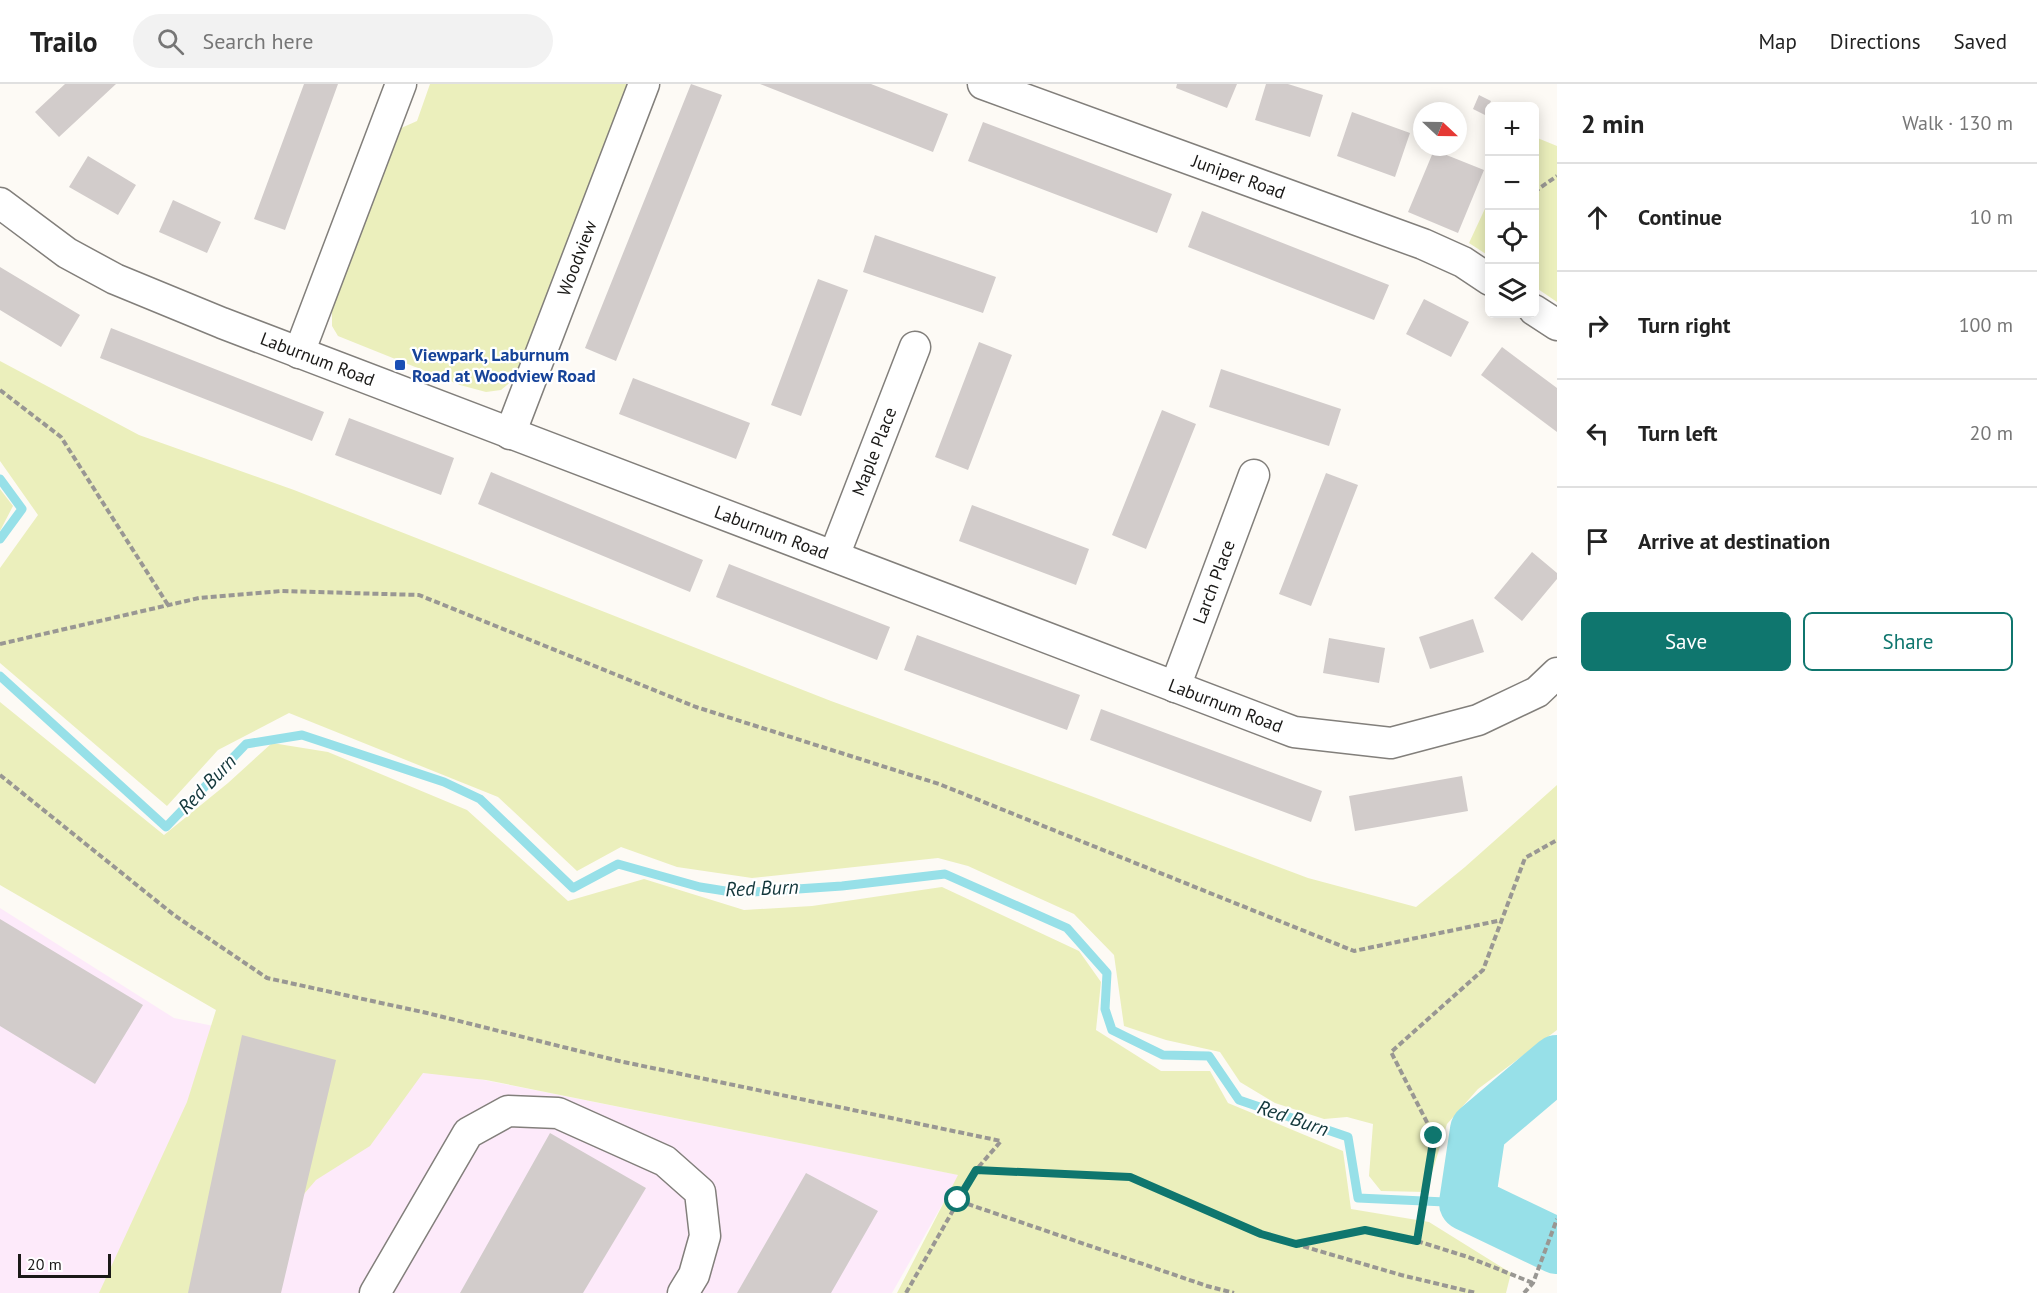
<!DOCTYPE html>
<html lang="en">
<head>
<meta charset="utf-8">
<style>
	body { margin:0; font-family:"PT Sans",sans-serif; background:#f2f2f2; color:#222 }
	.controls { position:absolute; right:18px; top:18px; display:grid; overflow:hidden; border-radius:9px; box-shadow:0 3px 15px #0003 }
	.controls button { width:54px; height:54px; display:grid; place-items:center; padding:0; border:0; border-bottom:2px solid #e0e0e0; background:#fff; color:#222; font:30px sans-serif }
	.compass { position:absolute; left:1413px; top:18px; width:54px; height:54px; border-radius:50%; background:#fff; box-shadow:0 3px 15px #0003; rotate:112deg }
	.scale { position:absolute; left:18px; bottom:15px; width:93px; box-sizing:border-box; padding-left:6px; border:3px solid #1a1917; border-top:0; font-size:16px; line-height:21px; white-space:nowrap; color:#1a1917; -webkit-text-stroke:4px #fff; paint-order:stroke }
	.stop { position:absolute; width:18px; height:18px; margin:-14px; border:4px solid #0f766e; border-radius:50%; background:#fff }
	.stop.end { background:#0f766e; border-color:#fff; box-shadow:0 2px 6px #0008 }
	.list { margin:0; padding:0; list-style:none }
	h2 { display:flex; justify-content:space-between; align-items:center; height:78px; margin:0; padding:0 24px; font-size:26px }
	h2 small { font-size:20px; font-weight:400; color:#767676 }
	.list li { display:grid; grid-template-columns:39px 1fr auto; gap:18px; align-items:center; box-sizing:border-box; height:108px; padding:0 24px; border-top:2px solid #e0e0e0 }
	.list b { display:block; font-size:22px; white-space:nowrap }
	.list em { font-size:20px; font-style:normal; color:#767676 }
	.actions { display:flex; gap:12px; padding:18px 24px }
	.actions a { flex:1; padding:14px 0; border:2px solid #0f766e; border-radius:9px; text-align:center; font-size:21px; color:#0f766e }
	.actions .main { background:#0f766e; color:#fff }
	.icon { flex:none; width:33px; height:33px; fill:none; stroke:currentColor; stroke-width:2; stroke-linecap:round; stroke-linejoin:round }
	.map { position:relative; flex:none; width:1557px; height:1209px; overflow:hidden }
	header { display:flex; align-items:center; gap:36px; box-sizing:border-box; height:84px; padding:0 30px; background:#fff; border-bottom:2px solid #e0e0e0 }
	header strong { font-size:28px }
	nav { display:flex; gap:33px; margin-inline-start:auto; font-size:21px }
	.search { width:420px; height:54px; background:#f2f2f2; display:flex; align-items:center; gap:15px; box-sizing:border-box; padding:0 21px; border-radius:33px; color:#767676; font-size:22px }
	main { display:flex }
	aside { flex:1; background:#fff }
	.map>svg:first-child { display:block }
	.industrial { fill:#fdeafa }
	.green { fill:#ebefbc }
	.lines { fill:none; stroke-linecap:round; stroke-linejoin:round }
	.stream { stroke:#97e0e8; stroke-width:9 }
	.river { stroke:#97e0e8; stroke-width:56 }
	.building { fill:#d2cccb }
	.minor-casing { stroke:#827f7b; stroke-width:33 }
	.path { stroke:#999793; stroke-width:4; stroke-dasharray:6 3; stroke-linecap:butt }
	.minor { stroke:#fff; stroke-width:30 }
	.route { stroke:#0f766e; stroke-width:8 }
	.transit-dot { fill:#1a4fb4; stroke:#fff; stroke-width:2 }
	.labels { text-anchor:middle; stroke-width:4.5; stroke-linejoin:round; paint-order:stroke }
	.street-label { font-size:18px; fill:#1a1917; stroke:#fff }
	.transit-label { font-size:18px; font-weight:bold; fill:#164399; stroke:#fff; text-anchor:start }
	.water-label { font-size:20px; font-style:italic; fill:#13373b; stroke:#fff }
</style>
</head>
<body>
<header>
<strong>Trailo</strong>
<div class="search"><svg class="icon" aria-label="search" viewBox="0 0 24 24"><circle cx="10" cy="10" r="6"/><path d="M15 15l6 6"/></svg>Search here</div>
<nav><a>Map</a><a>Directions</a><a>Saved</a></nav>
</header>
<main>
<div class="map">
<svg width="1557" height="1209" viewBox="0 0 1557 1209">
	<rect width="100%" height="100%" fill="#fdfaf5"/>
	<!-- industrial -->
	<path class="industrial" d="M0 824 174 934 959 1091 892 1209H0Z"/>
	<!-- green -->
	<path class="green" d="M430 0H628L523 280 513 296 501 306 486 308 460 301 338 252 332 242V220L399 45 417 37Z
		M1535 53 1557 62V218L1535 203Z
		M1489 116V172L1469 159Z
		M0 277 139 351 294 406 831 617 1091 712 1308 794 1416 823 1465 783 1557 701V946L1478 1005 1447 1040 1426 1108 1381 1107 1369 1092 1373 1040 1347 1033 1324 1035 1275 1019 1240 998 1220 968 1166 956 1124 942 1114 871 1074 830 968 782 938 774 752 794 677 783 621 763 577 787 498 713 289 629 218 666 167 722 0 579V484L38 431 0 377Z
		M0 405 13 422 0 447Z
		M0 618 164 751 228 699 272 659 328 668 467 726 568 817 644 795 744 826 812 822 942 803 1079 867 1101 898 1096 946 1161 987H1210L1228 1019 1343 1067 1351 1125 1429 1138 1511 1189 1506 1209H897L958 1091 486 996 423 989 370 1062 316 1096 219 1209H99L187 1018 216 926 0 801Z"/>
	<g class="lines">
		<!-- stream -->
		<path class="stream" d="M0 395 22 425 0 455
			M0 592 166 743 246 660 302 651 444 698 480 715 573 804 618 780 700 803 738 809 842 802 945 790 1067 844 1107 889 1105 925 1112 946 1163 971 1209 972 1239 1016 1348 1053 1358 1114 1467 1119"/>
		<!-- river -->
		<path class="river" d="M1557 979 1478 1046 1467 1119 1557 1162"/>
	</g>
	<!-- building -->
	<path class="building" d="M65 0H116L59 53 35 28Z
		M304 0H338L285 146 254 135Z
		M691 0 722 11 616 277 585 264Z
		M760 0H871L948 30 933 68Z
		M1177 0H1237L1227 24 1176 4Z
		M1266 0H1288L1323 11 1310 53 1255 36Z
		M1479 11 1491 17 1485 31 1473 25Z
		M1352 28 1410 49 1395 93 1337 72Z
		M983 38 1172 110 1157 149 968 77Z
		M1434 66 1484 86 1458 149 1408 128Z
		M88 72 136 101 118 131 69 103Z
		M173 116 221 138 207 169 159 148Z
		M1202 127 1389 201 1374 236 1188 163Z
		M875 151 996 193 983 229 863 188Z
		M0 183 80 231 61 263 0 226Z
		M818 195 848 206 801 332 771 321Z
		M1424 215 1469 238 1451 273 1406 250Z
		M111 244 324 328 312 357 100 274Z
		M979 258 1012 271 968 386 935 373Z
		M1502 263 1557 304V348L1481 291Z
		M1221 285 1341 325 1329 362 1209 323Z
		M633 294 750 339 736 375 619 330Z
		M1162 326 1196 340 1146 465 1112 451Z
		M349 334 454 374 441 411 335 371Z
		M491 388 703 476 690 508 478 420Z
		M1326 389 1358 401 1311 522 1279 510Z
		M972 421 1089 465 1076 501 959 457Z
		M1532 468 1557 489V495L1522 537 1494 514Z
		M729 480 890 543 877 576 716 513Z
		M1473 535 1484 568 1430 585 1419 553Z
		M917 551 1080 611 1067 646 904 586Z
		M1329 554 1385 564 1379 599 1323 589Z
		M1101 625 1322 707 1311 738 1090 656Z
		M1462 692 1468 727 1355 747 1349 712Z
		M0 835 143 921 95 1000 0 942Z
		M242 951 336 976 281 1209H188Z
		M550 1049 646 1104 583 1209H460Z
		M806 1089 878 1127 831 1209H737Z"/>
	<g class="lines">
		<!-- minor casing -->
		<g class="minor-casing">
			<g id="minor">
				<path id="s1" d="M983 0 1423 160 1463 178 1490 196"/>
				<path id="s2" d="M0 119 67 169 115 195 222 239 1294 648 1391 659 1478 636 1537 608 1557 589"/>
				<path d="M1534 226 1557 241"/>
				<path d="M299 269 401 0"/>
				<path id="s3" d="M510 350 644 0"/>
				<path id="s4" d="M834 472 915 263"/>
				<path id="s5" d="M1175 603 1254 391"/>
				<path d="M375 1209 468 1049 508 1027 558 1029 665 1077 700 1108 705 1152 694 1191 683 1209"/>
			</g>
		</g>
		<!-- path -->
		<path class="path" d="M1534 108 1557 92
			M0 306 61 353 168 521
			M0 560 199 514 281 507 419 511 696 623 939 700 1354 867 1502 836
			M0 691 174 831 267 894 427 929 619 977 1001 1057 976 1086 1130 1093 1261 1150 1401 1191 1476 1209
			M959 1117 1207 1202 1234 1209
			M1417 1157 1468 1173 1533 1199
			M1298 1160 1365 1146 1417 1157 1434 1052 1391 968 1483 886 1525 774 1557 756
			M906 1209 976 1086
			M1524 1209 1533 1199 1557 1135"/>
		<!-- minor -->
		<use href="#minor" class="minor"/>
	</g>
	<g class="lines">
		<!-- route -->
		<path class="route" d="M958 1116 976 1086 1130 1093 1261 1150 1296 1160 1365 1146 1417 1157 1434 1052"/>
	</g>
	<!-- markers -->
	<rect class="transit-dot" x="394" y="275" width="12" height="12" rx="3"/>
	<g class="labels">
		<!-- street labels -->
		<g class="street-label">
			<text dy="6" stroke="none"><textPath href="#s1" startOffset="272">Juniper Road</textPath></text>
			<text dy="6" stroke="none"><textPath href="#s3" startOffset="188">Woodview</textPath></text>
			<text dy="6" stroke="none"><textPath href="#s2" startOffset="356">Laburnum Road</textPath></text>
			<text dy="6" stroke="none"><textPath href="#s4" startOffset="112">Maple Place</textPath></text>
			<text dy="6" stroke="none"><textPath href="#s2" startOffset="842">Laburnum Road</textPath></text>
			<text dy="6" stroke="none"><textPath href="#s5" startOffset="112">Larch Place</textPath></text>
			<text dy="6" stroke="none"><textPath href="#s2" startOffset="1328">Laburnum Road</textPath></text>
		</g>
		<!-- transit labels -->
		<g class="transit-label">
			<text x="412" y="277">Viewpark, Laburnum<tspan x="412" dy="21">Road at Woodview Road</tspan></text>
		</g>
		<!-- water labels -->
		<g class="water-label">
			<text transform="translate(207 700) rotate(-46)" y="7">Red Burn</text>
			<text transform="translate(762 804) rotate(-2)" y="7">Red Burn</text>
			<text transform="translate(1293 1034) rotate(19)" y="7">Red Burn</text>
		</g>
	</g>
</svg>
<div class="controls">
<button>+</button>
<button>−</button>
<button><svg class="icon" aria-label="locate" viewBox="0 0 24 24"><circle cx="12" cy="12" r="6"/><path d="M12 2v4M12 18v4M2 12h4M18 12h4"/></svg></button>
<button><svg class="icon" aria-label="layers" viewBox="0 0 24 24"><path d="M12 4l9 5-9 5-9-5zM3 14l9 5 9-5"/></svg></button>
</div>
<svg class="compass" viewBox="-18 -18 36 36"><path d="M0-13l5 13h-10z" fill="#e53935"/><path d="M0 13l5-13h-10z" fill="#767676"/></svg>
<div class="scale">20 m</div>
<div class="stop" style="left:958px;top:1116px"></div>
<div class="stop end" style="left:1434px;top:1052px"></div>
</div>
<aside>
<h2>2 min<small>Walk · 130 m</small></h2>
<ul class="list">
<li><svg class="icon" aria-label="ahead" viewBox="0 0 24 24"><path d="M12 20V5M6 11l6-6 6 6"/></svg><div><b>Continue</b></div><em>10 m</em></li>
<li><svg class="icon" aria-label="right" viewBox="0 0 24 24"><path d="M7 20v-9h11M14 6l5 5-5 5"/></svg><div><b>Turn right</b></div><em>100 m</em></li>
<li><svg class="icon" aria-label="left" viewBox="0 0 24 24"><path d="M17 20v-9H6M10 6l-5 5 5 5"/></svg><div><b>Turn left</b></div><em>20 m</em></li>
<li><svg class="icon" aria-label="arrive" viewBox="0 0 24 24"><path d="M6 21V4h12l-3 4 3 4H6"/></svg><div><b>Arrive at destination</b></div></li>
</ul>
<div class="actions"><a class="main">Save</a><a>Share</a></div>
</aside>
</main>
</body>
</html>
